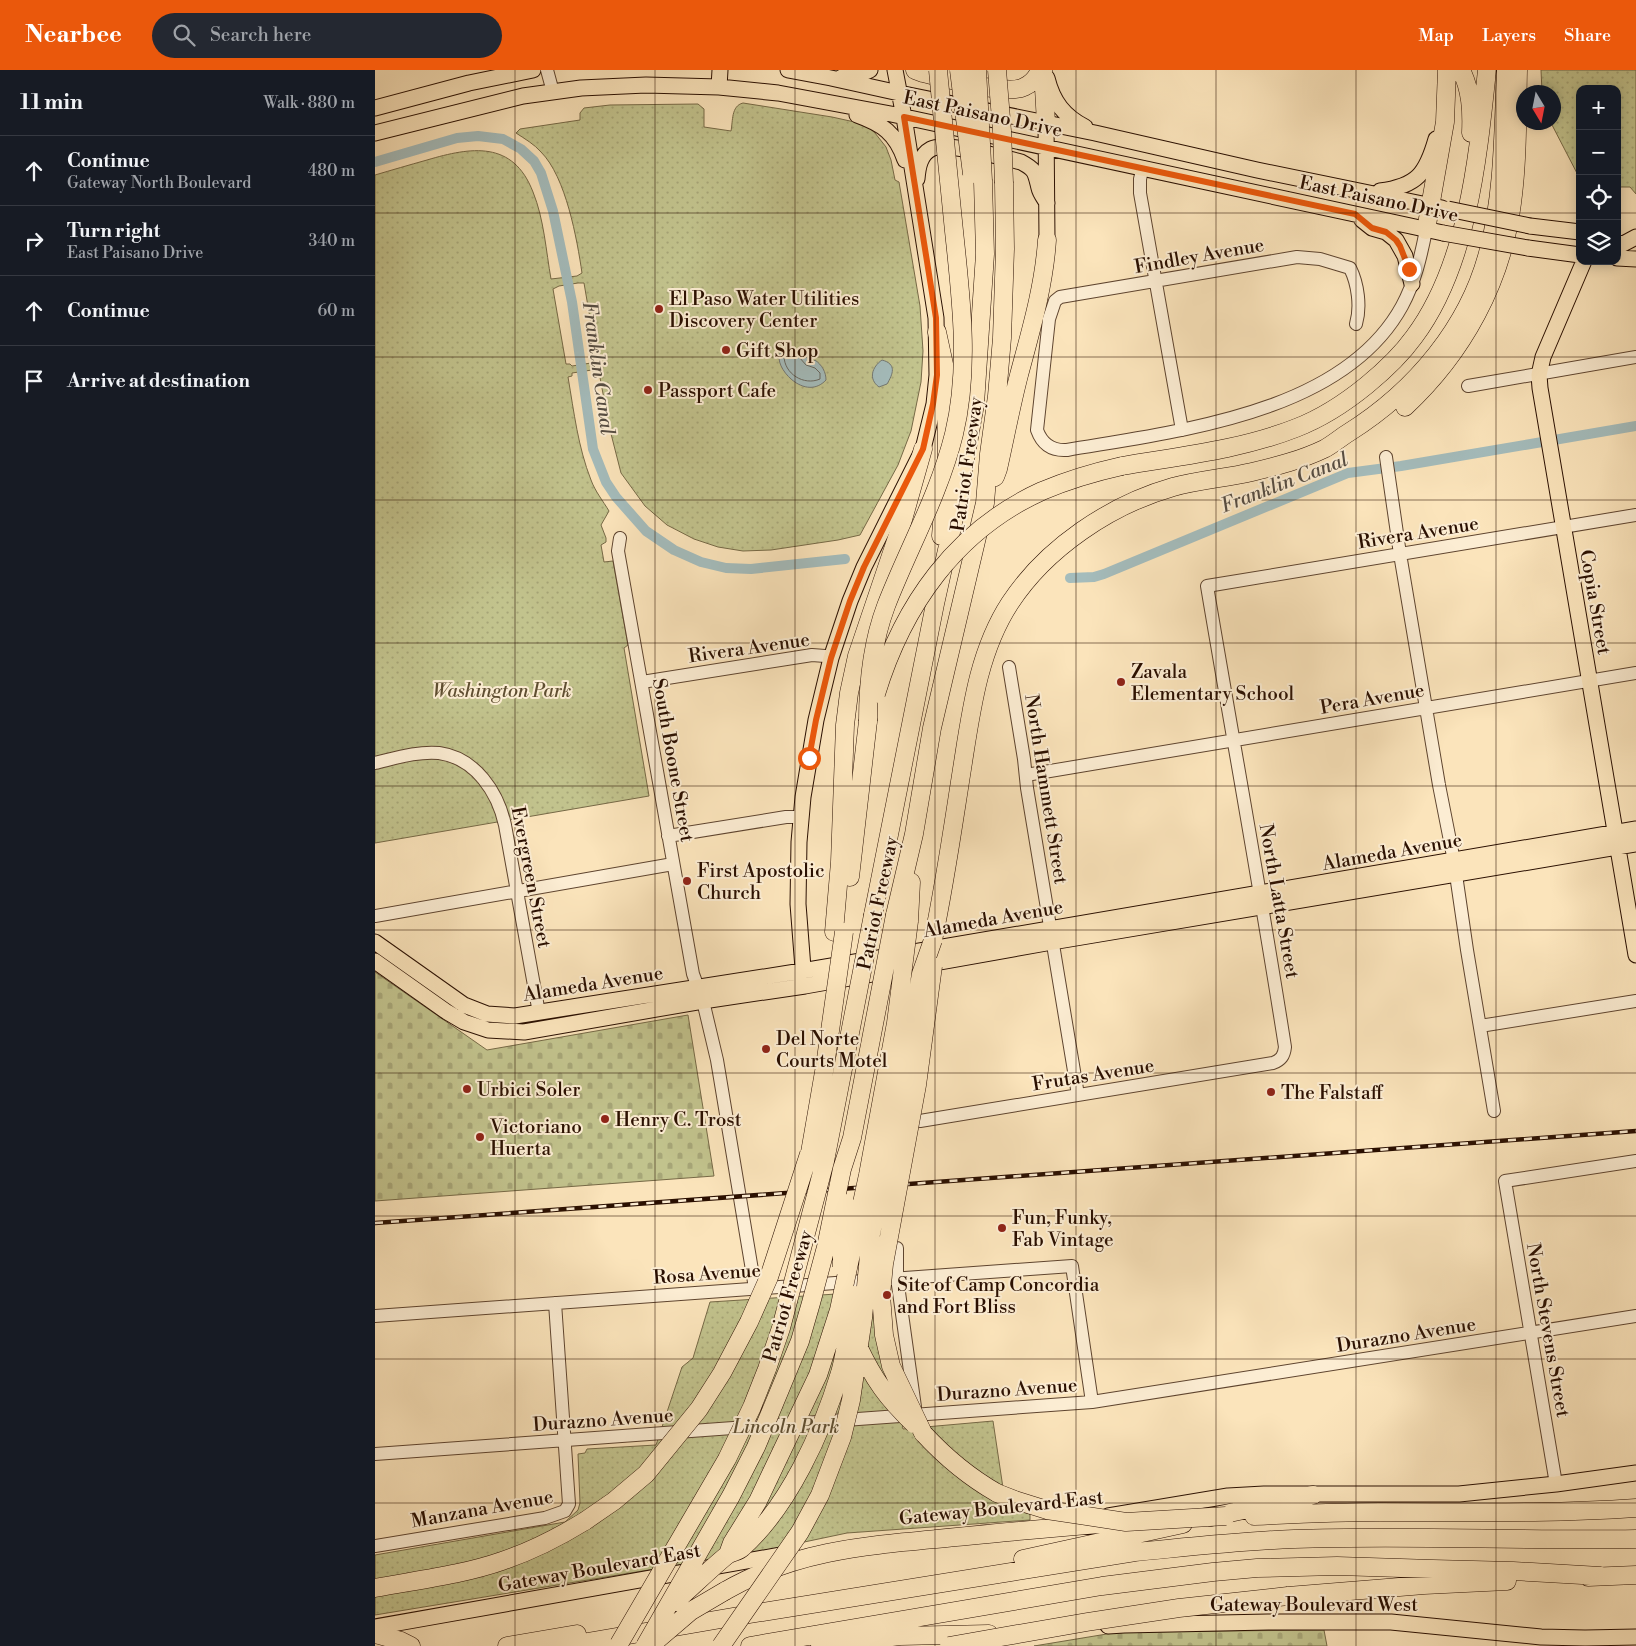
<!DOCTYPE html>
<html lang="en">
<head>
<meta charset="utf-8">
<style>
	body { margin:0; font-family:"Libre Bodoni",serif; background:#242831; color:#f1f3f6 }
	.controls { position:absolute; right:15px; top:15px; display:grid; overflow:hidden; border-radius:10px; box-shadow:0 2px 12px #0003 }
	.controls button { width:45px; height:45px; display:grid; place-items:center; padding:0; border:0; border-bottom:1px solid #363941; background:#171b24; color:#f1f3f6; font:25px sans-serif }
	.compass { position:absolute; left:1141px; top:15px; width:45px; height:45px; border-radius:50%; background:#171b24; box-shadow:0 2px 12px #0003; rotate:170deg }
	.stop { position:absolute; width:15px; height:15px; margin:-11px; border:4px solid #ea580c; border-radius:50%; background:#fff }
	.stop.end { background:#ea580c; border-color:#fff; box-shadow:0 1px 5px #0008 }
	.list { margin:0; padding:0; list-style:none }
	h2 { display:flex; justify-content:space-between; align-items:center; height:65px; margin:0; padding:0 20px; font-size:21px }
	h2 small { font-size:16px; font-weight:400; color:#9ea1a6 }
	.list li { display:grid; grid-template-columns:32px 1fr auto; gap:15px; align-items:center; box-sizing:border-box; height:70px; padding:0 20px; border-top:1px solid #363941 }
	.list b { display:block; font-size:19px; white-space:nowrap }
	.list p { margin:0; font-size:16px; white-space:nowrap; color:#9ea1a6 }
	.list em { font-size:16px; font-style:normal; color:#9ea1a6 }
	.icon { flex:none; width:28px; height:28px; fill:none; stroke:currentColor; stroke-width:2; stroke-linecap:round; stroke-linejoin:round }
	.map { position:relative; flex:none; width:1261px; height:1576px; overflow:hidden }
	header { display:flex; align-items:center; gap:30px; box-sizing:border-box; height:70px; padding:0 25px; background:#ea580c; color:#fff }
	header strong { font-size:24px }
	nav { display:flex; gap:28px; margin-inline-start:auto; font-size:18px }
	.search { width:350px; height:45px; background:#242831; display:flex; align-items:center; gap:12px; box-sizing:border-box; padding:0 18px; border-radius:28px; color:#9ea1a6; font-size:19px }
	main { display:flex }
	aside { flex:1; background:#171b24 }
	.map>svg:first-child { display:block }
	.cemetery { fill:url(#cemetery-stones); stroke:#766946 }
	.park { fill:url(#park-dots); stroke:#766946; fill-rule:evenodd }
	.water { fill:#a4bcbc; stroke:#737771 }
	.lines { fill:none; stroke-linecap:round; stroke-linejoin:round }
	.shore { stroke:#67665e; stroke-width:1 }
	.canal { stroke:#a4bcbc; stroke-width:10 }
	.minor-casing { stroke:#5e442f; stroke-width:14 }
	.major-casing { stroke:#2a0f00; stroke-width:17 }
	.highway-casing { stroke:#2a0f00; stroke-width:19 }
	.minor { stroke:#fcedd3; stroke-width:12 }
	.major { stroke:#fbe4bb; stroke-width:15 }
	.highway { stroke:#fbe4bb; stroke-width:18 }
	.rail-casing { stroke:#2a0f00; stroke-width:4.5 }
	.rail { stroke:#fcedd3; stroke-width:2.5; stroke-dasharray:8; stroke-linecap:butt }
	.major-bridge-casing { stroke:#2a0f00; stroke-width:17; stroke-linecap:butt }
	.highway-bridge-casing { stroke:#2a0f00; stroke-width:19; stroke-linecap:butt }
	.major-bridge { stroke:#fbe4bb; stroke-width:15 }
	.highway-bridge { stroke:#fbe4bb; stroke-width:18 }
	.route { stroke:#ea580c; stroke-width:6 }
	.grid { fill:none; stroke:#2a0f00; stroke-width:1; stroke-opacity:0.55 }
	.poi-dot { fill:#8f2418; stroke:#fcedd3; stroke-width:2 }
	.labels { text-anchor:middle; stroke-width:4; stroke-linejoin:round; paint-order:stroke }
	.street-label { font-size:19px; fill:#2a0f00; stroke:#fcedd3 }
	.poi-label { font-size:19px; fill:#2a0f00; stroke:#fcedd3; text-anchor:start }
	.park-label { font-size:19px; font-style:italic; fill:#5f4e31; stroke:#fcedd3 }
	.water-label { font-size:20px; font-style:italic; fill:#554c42; stroke:#fcedd3 }
</style>
</head>
<body>
<header>
<strong>Nearbee</strong>
<div class="search"><svg class="icon" aria-label="search" viewBox="0 0 24 24"><circle cx="10" cy="10" r="6"/><path d="M15 15l6 6"/></svg>Search here</div>
<nav><a>Map</a><a>Layers</a><a>Share</a></nav>
</header>
<main>
<aside>
<h2>11 min<small>Walk · 880 m</small></h2>
<ul class="list">
<li><svg class="icon" aria-label="ahead" viewBox="0 0 24 24"><path d="M12 20V5M6 11l6-6 6 6"/></svg><div><b>Continue</b><p>Gateway North Boulevard</p></div><em>480 m</em></li>
<li><svg class="icon" aria-label="right" viewBox="0 0 24 24"><path d="M7 20v-9h11M14 6l5 5-5 5"/></svg><div><b>Turn right</b><p>East Paisano Drive</p></div><em>340 m</em></li>
<li><svg class="icon" aria-label="ahead" viewBox="0 0 24 24"><path d="M12 20V5M6 11l6-6 6 6"/></svg><div><b>Continue</b></div><em>60 m</em></li>
<li><svg class="icon" aria-label="arrive" viewBox="0 0 24 24"><path d="M6 21V4h12l-3 4 3 4H6"/></svg><div><b>Arrive at destination</b></div></li>
</ul>
</aside>
<div class="map">
<svg width="1261" height="1576" viewBox="0 0 1261 1576">
	<defs>
		<pattern id="cemetery-stones" width="16" height="16" patternUnits="userSpaceOnUse" patternTransform="scale(1.25)"><rect width="16" height="16" fill="#c2c38d"/><path d="M2 7V4a2 2 0 0 1 4 0v3zM10 15v-3a2 2 0 0 1 4 0v3z" fill="#a7a678"/></pattern>
		<pattern id="park-dots" width="8" height="8" patternUnits="userSpaceOnUse" patternTransform="scale(1.25)"><rect width="8" height="8" fill="#c2c38d"/><path d="M2 2h.1M6 6h.1" fill="none" stroke="#a7a678" stroke-width="1.8" stroke-linecap="round"/></pattern>
	</defs>
	<rect width="100%" height="100%" fill="#fbe4bb"/>
	<filter id="stains"><feTurbulence type="fractalNoise" baseFrequency=".004" numOctaves="4"/><feColorMatrix values="0 0 0 0 .2 0 0 0 0 .09 0 0 0 0 .02 0 0 0 .5 -.17"/></filter>
	<radialGradient id="worn" r=".72"><stop offset=".6" stop-color="#630" stop-opacity="0"/><stop offset="1" stop-color="#630" stop-opacity=".3"/></radialGradient>
	<!-- cemetery -->
	<path class="cemetery" d="M0 902 112 980 313 945 339 1106 0 1131Z
		M949 1560 952 1576H659L744 1562Z"/>
	<!-- park -->
	<path class="park" d="M1166 0H1261V124L1255 117H1242V19H1205V109L1176 53 1178 52V22H1167Z
		M368 33 457 47 484 53 493 57 500 63 511 77 516 90 520 110 524 112 545 236 548 281 546 312 536 361 523 395 485 465 463 470 396 480 368 481 343 477 319 469 292 455 270 436 246 403 234 356 224 302 219 303 217 300 197 303V306L193 307C199 342 203 377 216 410 220 421 228 431 234 441L226 455 231 468V472L226 475 229 492 238 491 253 575 249 578 274 726 0 773V105C17 100 34 95 52 90 96 77 138 70 158 122 169 149 171 181 176 209L202 206 207 203C202 169 191 107 166 82 159 74 150 69 141 63L145 59 205 50V43L209 38 235 35 323 34 329 39V57L356 61C358 51 356 36 368 33ZM203 213H209L222 289 217 290 216 293 197 296 195 294H191L178 219 184 216Z
		M509 1221 512 1259 528 1359 618 1351 631 1438 655 1444V1450L472 1463 377 1483 0 1545V1485L190 1452 203 1440 205 1433 203 1384 210 1383 212 1379 281 1375 307 1297 318 1288 335 1232Z"/>
	<!-- water -->
	<path class="water" d="M414 278 431 285 434 291 437 293 440 290C447 295 451 302 451 310 426 337 385 281 414 278Z
		M507 290C522 294 518 304 512 314L504 317C493 309 497 297 507 290Z"/>
	<g class="lines">
		<!-- shore -->
		<path class="shore" d="M412 283 424 287 431 295 440 298 445 303V309C429 316 409 304 409 286Z"/>
		<!-- canal -->
		<path class="canal" d="M0 92 82 68 103 66 128 69 146 79 159 91 166 103 178 141 197 232 218 379 231 412 241 427 271 461 299 480 326 492 351 498 376 499 470 489
			M695 508 719 507 729 504 973 403 1026 396 1261 356"/>
		<!-- minor casing -->
		<g class="minor-casing">
			<path id="minor" d="M172 0 178 22
				M768 97 765 109V123L807 360
				M981 254C986 237 983 214 975 198L945 189 922 187 685 227 680 231 674 249 662 360C667 374 677 381 692 380 802 361 968 344 1027 236 1040 212 1046 186 1051 160
				M1093 316 1261 287
				M1011 387 1025 484 1064 715 1079 791 1092 880 1119 1041
				M245 468 243 481 318 904 328 931 342 990 380 1218
				M634 597 649 689 652 718 703 1025
				M267 612 437 585 450 586 456 588
				M0 693C21 688 43 681 64 683 101 688 123 723 130 755L164 943
				M651 705 1261 603
				M293 766 411 747H426
				M0 846 298 794
				M1105 956 1261 931
				M545 1051 898 993C906 990 909 986 910 977 886 823 858 670 832 516L1261 445
				M522 1178V1208L540 1337
				M0 1246 697 1196 717 1332
				M0 1384 717 1332 1261 1246
				M1181 1414 1130 1111 1261 1091
				M0 1476 170 1448 190 1441 194 1434 180 1233"/>
		</g>
		<!-- major casing -->
		<g class="major-casing">
			<path id="major" d="M413 0 456 8 524 23 720 63 882 100 1067 138
				M467 7 481 6 495 0
				M672 8C678 32 689 46 710 57
				M344 17 345 0
				M0 38 94 13 158 0
				M482 45C507 54 521 63 530 90
				M671 53 672 170
				M0 63 148 26 206 18 271 15 344 17 403 23 516 44 1068 163
				M542 109C543 97 545 85 556 79 571 71 628 88 646 92 661 100 660 102 664 118 665 123 669 128 672 133
				M1005 121C1042 116 1051 104 1061 69
				M987 150 997 158 1011 162 1021 170 1030 186 1037 214
				M1155 156 1205 162
				M1242 173 1248 174 1261 167
				M1153 178 1205 185
				M1242 188 1261 189
				M1209 191 1168 287 1164 305 1165 318 1261 885
				M0 872 89 935 112 944 140 946 427 901 1261 759
				M0 891 72 942 89 952 113 960 149 962 328 931 430 916 677 872 1261 774
				M429 911 423 834 424 772 428 727 441 650 456 588 475 531 489 497 548 379 559 334 562 305 561 248 529 47 520 0
				M733 1446 853 1426 889 1424H1084L1181 1414 1261 1403
				M733 1556 749 1555 893 1552H1016L1166 1567 1210 1568 1261 1567
				M0 1557 417 1483"/>
		</g>
		<!-- highway casing -->
		<g class="highway-casing">
			<path id="highway" d="M540 0 548 3C570 8 631 26 649 17 656 14 662 7 665 0
				M668 0 671 53
				M1086 0C1096 20 1097 41 1096 63
				M1051 160 1070 52 1072 0
				M562 262 570 299 571 320 572 392 566 466
				M1030 337C1088 283 1127 212 1137 133 1143 89 1142 44 1143 0
				M747 396C805 386 865 380 921 358 947 348 970 333 992 315 1009 301 1026 285 1039 267 1093 195 1103 87 1112 0
				M620 407 623 399C630 368 636 336 644 305 656 260 669 216 672 170
				M475 807 493 651
				M498 845 560 534 582 435 600 334 610 184 608 111
				M520 845 539 764 557 658 610 433 614 384 622 326 627 268 630 179 629 113
				M534 851 536 812
				M459 862 465 792 470 655 474 623 482 586 527 453 548 379
				M558 870C570 813 578 756 587 699 596 642 603 582 635 533 671 478 735 435 798 417 824 410 851 408 877 402 902 396 926 390 949 379 957 375 965 368 973 363 1040 321 1095 256 1114 179 1129 121 1128 59 1131 0
				M548 1363C570 1387 594 1407 622 1423
				M879 1446C921 1444 963 1442 1005 1442 1091 1442 1176 1444 1261 1438
				M836 1447 938 1425
				M648 1489 808 1454
				M1213 1507 1261 1505
				M0 1518C42 1510 87 1505 127 1491 157 1481 184 1467 210 1451
				M350 1521C418 1482 485 1476 561 1469 619 1463 677 1458 735 1453
				M913 1526 1049 1515 1132 1511
				M0 1564 26 1571 36 1576
				M132 1576 202 1564
				M189 1576 375 1544 760 1482C813 1477 866 1471 919 1469 1033 1465 1147 1471 1261 1469
				M375 1576 727 1516 838 1502 882 1498 962 1496 1058 1499 1138 1501 1225 1506
				M445 1576 525 1566 614 1564"/>
		</g>
		<!-- minor -->
		<use href="#minor" class="minor"/>
		<!-- major -->
		<use href="#major" class="major"/>
		<!-- highway -->
		<use href="#highway" class="highway"/>
		<!-- rail casing -->
		<g class="rail-casing">
			<path id="rail" d="M0 1153 1261 1061"/>
		</g>
		<!-- rail -->
		<use href="#rail" class="rail"/>
		<!-- major-bridge casing -->
		<g class="major-bridge-casing">
			<path id="major-bridge" d="M1073 139 1155 156
				M1068 163 1153 178"/>
		</g>
		<!-- highway-bridge casing -->
		<g class="highway-bridge-casing">
			<path id="highway-bridge" d="M584 0 597 104
				M602 0 608 111
				M622 0 627 61 629 113
				M501 624C528 535 581 460 667 421 693 410 720 402 747 396
				M493 651C493 612 497 573 511 536 533 479 564 425 579 364 595 298 586 228 579 161 574 108 568 54 563 0
				M433 1094 450 996 469 862
				M467 1197V1172L470 1133
				M483 1276C499 1310 512 1328 539 1354
				M548 1363 516 1296 509 1265 506 1225 509 1194 542 1015 558 896
				M622 1423 640 1430 672 1440 751 1452 851 1446
				M210 1451 239 1431 271 1404 324 1339 347 1303 374 1252 394 1207 434 1084
				M353 1484 357 1473 383 1431 443 1305 464 1240 493 1105 521 953 534 851
				M300 1532C317 1517 333 1501 351 1486 356 1482 363 1482 367 1478 414 1436 447 1362 465 1303 472 1278 474 1251 480 1225
				M244 1574 352 1389 377 1337 392 1299 406 1258 450 1091 498 845
				M270 1576 356 1426 381 1377 406 1317 425 1271 436 1233 451 1177 467 1099 477 1068 520 845
				M275 1576 316 1541 350 1521
				M346 1576 425 1462 445 1425 467 1367 476 1330 488 1248 496 1164 517 1064 546 904 558 870
				M574 1576 712 1552 804 1538 913 1526"/>
		</g>
		<!-- major-bridge -->
		<use href="#major-bridge" class="major-bridge"/>
		<!-- highway-bridge -->
		<use href="#highway-bridge" class="highway-bridge"/>
	</g>
	<g class="lines">
		<!-- route -->
		<path class="route" d="M434 688 441 650 456 588 475 531 489 497 548 379 558 334 562 305 561 248 529 47 980 144 997 158 1011 162 1021 170 1025 176 1034 199"/>
	</g>
	<!-- grid -->
	<path class="grid" d="M140 0V1576M280 0V1576M420 0V1576M560 0V1576M701 0V1576M841 0V1576M981 0V1576M1121 0V1576M0 143H1205M1242 143H1261M0 287H1261M0 430H1261M0 573H1261M0 716H1261M0 860H1261M0 1003H1261M0 1146H1261M0 1289H1261M0 1433H1261"/>
	<!-- markers -->
	<g class="poi-dot">
		<circle cx="284" cy="239" r="5"/>
		<circle cx="351" cy="280" r="5"/>
		<circle cx="273" cy="320" r="5"/>
		<circle cx="746" cy="612" r="5"/>
		<circle cx="312" cy="811" r="5"/>
		<circle cx="391" cy="979" r="5"/>
		<circle cx="92" cy="1019" r="5"/>
		<circle cx="896" cy="1022" r="5"/>
		<circle cx="230" cy="1049" r="5"/>
		<circle cx="105" cy="1067" r="5"/>
		<circle cx="627" cy="1158" r="5"/>
		<circle cx="512" cy="1225" r="5"/>
	</g>
	<g class="labels">
		<!-- street labels -->
		<g class="street-label">
			<text transform="translate(608 43) rotate(12)" y="7">East Paisano Drive</text>
			<text transform="translate(1004 128) rotate(12)" y="7">East Paisano Drive</text>
			<text transform="translate(824 185) rotate(-10)" y="7">Findley Avenue</text>
			<text transform="translate(591 394) rotate(-82)" y="7">Patriot Freeway</text>
			<text transform="translate(1043 462) rotate(-9)" y="7">Rivera Avenue</text>
			<text transform="translate(1221 532) rotate(80)" y="7">Copia Street</text>
			<text transform="translate(374 577) rotate(-8)" y="7">Rivera Avenue</text>
			<text transform="translate(997 628) rotate(-10)" y="7">Pera Avenue</text>
			<text transform="translate(299 690) rotate(80)" y="7">South Boone Street</text>
			<text transform="translate(672 719) rotate(81)" y="7">North Hammett Street</text>
			<text transform="translate(1017 781) rotate(-10)" y="7">Alameda Avenue</text>
			<text transform="translate(157 807) rotate(79)" y="7">Evergreen Street</text>
			<text transform="translate(905 831) rotate(80)" y="7">North Latta Street</text>
			<text transform="translate(502 833) rotate(-78)" y="7">Patriot Freeway</text>
			<text transform="translate(618 848) rotate(-10)" y="7">Alameda Avenue</text>
			<text transform="translate(218 913) rotate(-9)" y="7">Alameda Avenue</text>
			<text transform="translate(718 1004) rotate(-9)" y="7">Frutas Avenue</text>
			<text transform="translate(332 1203) rotate(-4)" y="7">Rosa Avenue</text>
			<text transform="translate(412 1226) rotate(-74)" y="7">Patriot Freeway</text>
			<text transform="translate(1174 1260) rotate(80)" y="7">North Stevens Street</text>
			<text transform="translate(1031 1264) rotate(-9)" y="7">Durazno Avenue</text>
			<text transform="translate(632 1319) rotate(-4)" y="7">Durazno Avenue</text>
			<text transform="translate(228 1349) rotate(-4)" y="7">Durazno Avenue</text>
			<text transform="translate(626 1437) rotate(-6)" y="7">Gateway Boulevard East</text>
			<text transform="translate(107 1438) rotate(-10)" y="7">Manzana Avenue</text>
			<text transform="translate(224 1497) rotate(-10)" y="7">Gateway Boulevard East</text>
			<text x="939" y="1541">Gateway Boulevard West</text>
		</g>
		<!-- poi labels -->
		<g class="poi-label">
			<text x="294" y="235">El Paso Water Utilities<tspan x="294" dy="22">Discovery Center</tspan></text>
			<text x="361" y="287">Gift Shop</text>
			<text x="283" y="327">Passport Cafe</text>
			<text x="756" y="608">Zavala<tspan x="756" dy="22">Elementary School</tspan></text>
			<text x="322" y="807">First Apostolic<tspan x="322" dy="22">Church</tspan></text>
			<text x="401" y="975">Del Norte<tspan x="401" dy="22">Courts Motel</tspan></text>
			<text x="102" y="1026">Urbici Soler</text>
			<text x="906" y="1029">The Falstaff</text>
			<text x="240" y="1056">Henry C. Trost</text>
			<text x="115" y="1063">Victoriano<tspan x="115" dy="22">Huerta</tspan></text>
			<text x="637" y="1154">Fun, Funky,<tspan x="637" dy="22">Fab Vintage</tspan></text>
			<text x="522" y="1221">Site of Camp Concordia<tspan x="522" dy="22">and Fort Bliss</tspan></text>
		</g>
		<!-- park labels -->
		<g class="park-label">
			<text x="127" y="627">Washington Park</text>
			<text x="411" y="1363">Lincoln Park</text>
		</g>
		<!-- water labels -->
		<g class="water-label">
			<text transform="translate(224 298) rotate(82)" y="7">Franklin Canal</text>
			<text transform="translate(909 412) rotate(-21)" y="7">Franklin Canal</text>
		</g>
	</g>
	<rect width="100%" height="100%" filter="url(#stains)"/>
	<rect width="100%" height="100%" fill="url(#worn)"/>
</svg>
<div class="controls">
<button>+</button>
<button>−</button>
<button><svg class="icon" aria-label="locate" viewBox="0 0 24 24"><circle cx="12" cy="12" r="6"/><path d="M12 2v4M12 18v4M2 12h4M18 12h4"/></svg></button>
<button><svg class="icon" aria-label="layers" viewBox="0 0 24 24"><path d="M12 4l9 5-9 5-9-5zM3 14l9 5 9-5"/></svg></button>
</div>
<svg class="compass" viewBox="-18 -18 36 36"><path d="M0-13l5 13h-10z" fill="#e53935"/><path d="M0 13l5-13h-10z" fill="#9ea1a6"/></svg>
<div class="stop" style="left:434px;top:688px"></div>
<div class="stop end" style="left:1034px;top:199px"></div>
</div>
</main>
</body>
</html>
